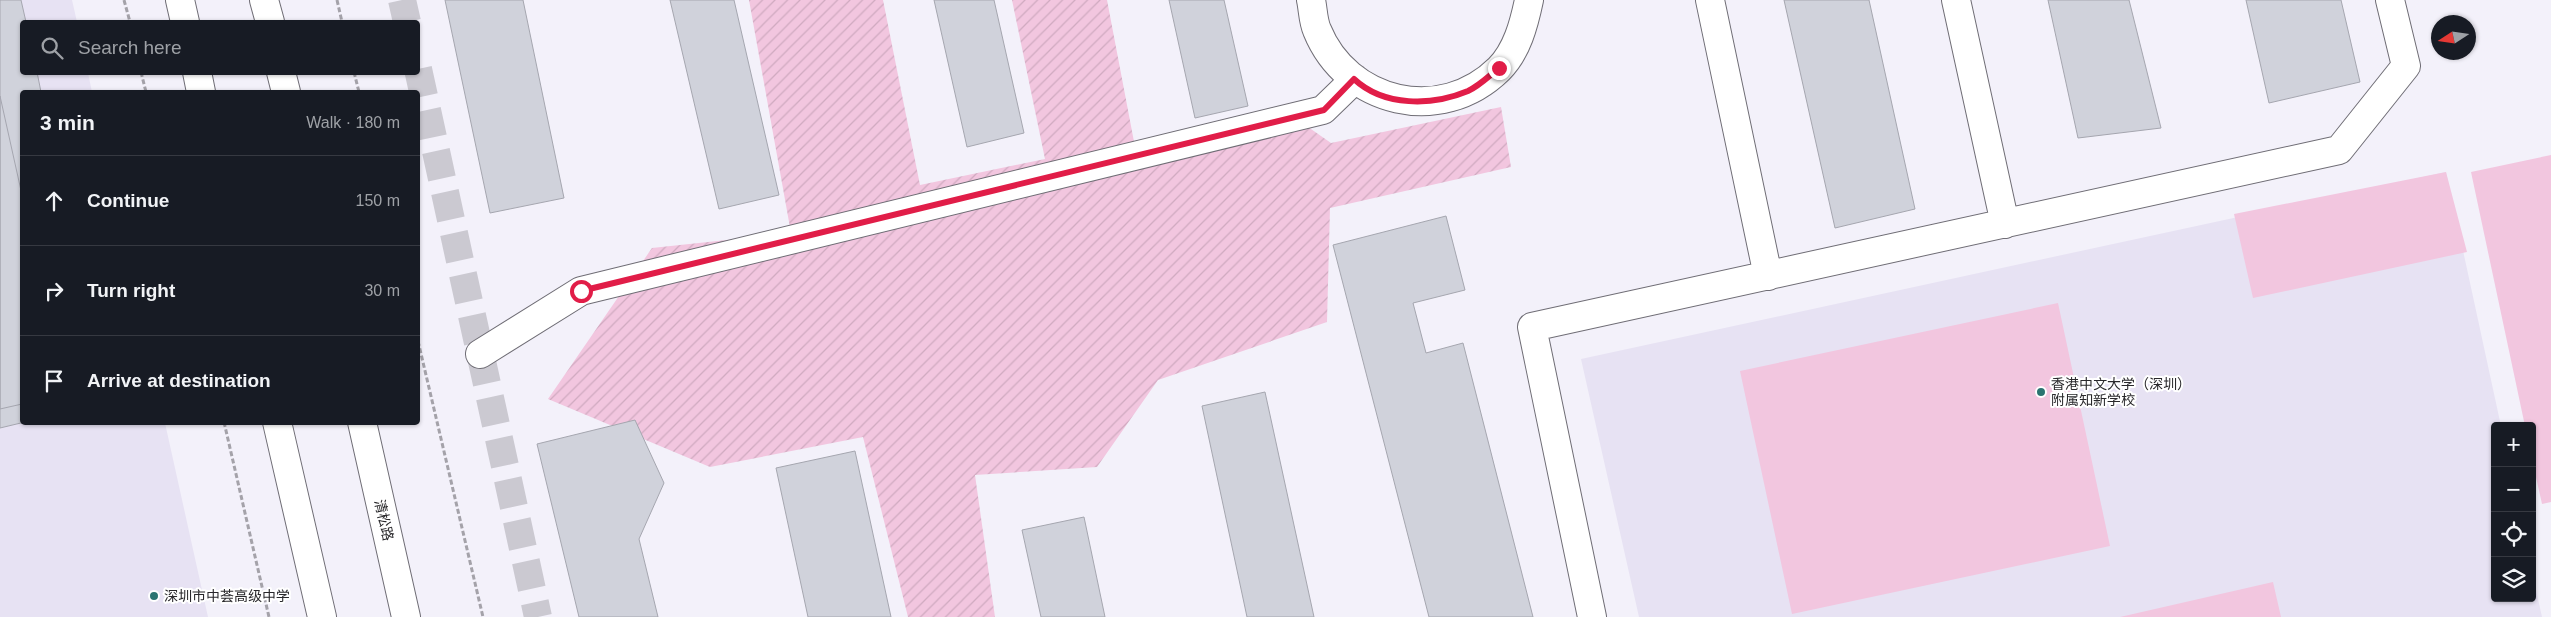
<!DOCTYPE html>
<html lang="en">
<head>
<meta charset="utf-8">
<style>
	body { margin:0; font-family:Helvetica,"Noto Sans SC",sans-serif; background:#20242c; color:#f1f3f6 }
	.controls { position:absolute; right:15px; bottom:15px; display:grid; overflow:hidden; border-radius:5px; box-shadow:0 1px 4px #0004 }
	.controls button { width:45px; height:45px; display:grid; place-items:center; padding:0; border:0; border-bottom:1px solid #363941; background:#171b24; color:#f1f3f6; font:25px sans-serif }
	.compass { position:absolute; left:2431px; top:15px; width:45px; height:45px; border-radius:50%; background:#171b24; box-shadow:0 1px 4px #0004; rotate:258deg }
	.stop { position:absolute; width:15px; height:15px; margin:-11px; border:4px solid #e11d48; border-radius:50%; background:#fff }
	.stop.end { background:#e11d48; border-color:#fff; box-shadow:0 1px 5px #0008 }
	.list { margin:0; padding:0; list-style:none }
	h2 { display:flex; justify-content:space-between; align-items:center; height:65px; margin:0; padding:0 20px; font-size:21px }
	h2 small { font-size:16px; font-weight:400; color:#9ea1a6 }
	.list li { display:grid; grid-template-columns:32px 1fr auto; gap:15px; align-items:center; box-sizing:border-box; height:90px; padding:0 20px; border-top:1px solid #363941 }
	.list b { display:block; font-size:19px; white-space:nowrap }
	.list em { font-size:16px; font-style:normal; color:#9ea1a6 }
	.icon { flex:none; width:28px; height:28px; fill:none; stroke:currentColor; stroke-width:2; stroke-linecap:round; stroke-linejoin:round }
	.map { position:relative; flex:none; width:2551px; height:617px; overflow:hidden }
	.search { position:absolute; background:#171b24; box-shadow:0 1px 4px #0004; left:20px; top:20px; width:400px; height:55px; display:flex; align-items:center; gap:12px; box-sizing:border-box; padding:0 18px; border-radius:5px; color:#9ea1a6; font-size:19px }
	.panel { position:absolute; background:#171b24; box-shadow:0 1px 4px #0004; left:20px; top:90px; width:400px; height:335px; border-radius:5px }
	.map>svg:first-child { display:block }
	.built { fill:#e7e2f3 }
	.garden { fill:url(#garden-furrows) }
	.pitch { fill:#f2c6df }
	.building { fill:#d0d2db; stroke:#a5a6af }
	.lines { fill:none; stroke-linecap:round; stroke-linejoin:round }
	.minor-tunnel { stroke:#cbc9d1; stroke-width:28; stroke-dasharray:28 14; stroke-linecap:butt }
	.minor-casing { stroke:#6f6d75; stroke-width:30 }
	.path { stroke:#a4a2a9; stroke-width:3; stroke-dasharray:5 2.5; stroke-linecap:butt }
	.minor { stroke:#fff; stroke-width:28 }
	.route { stroke:#e11d48; stroke-width:6 }
	.poi-dot { fill:#2b7471; stroke:#fff; stroke-width:2 }
	.labels { text-anchor:middle; stroke-width:4; stroke-linejoin:round; paint-order:stroke }
	.poi-label { font-size:14px; fill:#29282b; stroke:#fff; text-anchor:start }
	.street-label { font-size:14px; fill:#29282b; stroke:#fff }
</style>
</head>
<body>
<div class="map">
<svg width="2551" height="617" viewBox="0 0 2551 617">
	<defs>
		<pattern id="garden-furrows" width="10" height="10" patternUnits="userSpaceOnUse" patternTransform="scale(1.25)"><rect width="10" height="10" fill="#f2c6df"/><path d="M-1 1l2-2M0 10L10 0M9 11l2-2" fill="none" stroke="#d0aac0"/></pattern>
	</defs>
	<rect width="100%" height="100%" fill="#f3f1fa"/>
	<!-- built -->
	<path class="built" d="M0 0H72L77 22H22V72L88 73 92 92H22V422L165 423 208 617H0Z
		M2446 172 2501 426H2495V598H2532V572L2542 617H1639L1581 359Z"/>
	<!-- garden -->
	<path class="garden" d="M749 0H883L920 185 1045 159 1012 0H1107L1135 147 1288 113 1331 143 1501 107 1511 167 1330 208 1327 322 1158 380 1097 467 975 475 995 617H908L863 437 710 467 548 399 652 248 791 233Z"/>
	<!-- pitch -->
	<path class="pitch" d="M2551 155V502L2542 504 2532 459V426H2525L2471 172Z
		M2446 172 2467 252 2253 298 2234 214Z
		M2058 303 2110 546 1792 614 1740 371Z
		M2273 582 2281 617H2120Z"/>
	<!-- building -->
	<path class="building" d="M0 0H21L26 22H22V72H37L41 92H22V422H25L0 428Z
		M445 0H523L564 198 490 213Z
		M670 0H734L779 195 719 209Z
		M934 0H994L1024 133 967 147Z
		M1169 0H1224L1248 106 1195 118Z
		M1784 0H1869L1915 209 1835 228Z
		M2048 0H2129L2161 128 2078 138Z
		M2246 0H2341L2360 82 2269 103Z
		M0 96 22 195V404L0 409Z
		M1446 216 1465 290 1413 303 1426 353 1463 343 1533 617H1429L1333 245Z
		M1265 392 1314 617H1247L1202 406Z
		M635 420 664 483 639 539 658 617H579L537 444Z
		M855 451 891 617H808L776 468Z
		M1084 517 1105 617H1041L1022 530Z"/>
	<g class="lines">
		<!-- minor-tunnel -->
		<path class="minor-tunnel" d="M402 0 407 22
			M418 69 538 617"/>
		<!-- minor casing -->
		<g class="minor-casing">
			<path id="minor" d="M180 0 185 22
				M264 0 270 22
				M1311 0C1313 9 1313 21 1317 30 1347 104 1441 126 1499 69 1517 51 1524 24 1529 0
				M1710 0 1768 276
				M1956 0 2005 224
				M197 72 201 92
				M281 72 286 92
				M480 354 581 291 1323 110 1355 79
				M277 422 322 617
				M362 422 406 617
				M1592 617 1532 327 2339 150 2406 66 2390 0"/>
		</g>
		<!-- path -->
		<path class="path" d="M124 0 130 22
			M337 0 342 22
			M141 72 146 92
			M354 72 359 92
			M418 341 483 617
			M224 422 269 617"/>
		<!-- minor -->
		<use href="#minor" class="minor"/>
	</g>
	<g class="lines">
		<!-- route -->
		<path class="route" d="M581 291 1324 110 1354 79C1384 107 1432 106 1468 91 1479 86 1489 76 1499 68"/>
	</g>
	<!-- markers -->
	<g class="poi-dot">
		<circle cx="2041" cy="392" r="5"/>
		<circle cx="154" cy="596" r="5"/>
	</g>
	<g class="labels">
		<!-- poi labels -->
		<g class="poi-label">
			<text x="2051" y="389">香港中文大学（深圳）<tspan x="2051" dy="16">附属知新学校</tspan></text>
			<text x="164" y="601">深圳市中荟高级中学</text>
		</g>
		<!-- street labels -->
		<g class="street-label">
			<text transform="translate(384 520) rotate(77)" y="5">清松路</text>
		</g>
	</g>
</svg>
<div class="controls">
<button>+</button>
<button>−</button>
<button><svg class="icon" aria-label="locate" viewBox="0 0 24 24"><circle cx="12" cy="12" r="6"/><path d="M12 2v4M12 18v4M2 12h4M18 12h4"/></svg></button>
<button><svg class="icon" aria-label="layers" viewBox="0 0 24 24"><path d="M12 4l9 5-9 5-9-5zM3 14l9 5 9-5"/></svg></button>
</div>
<svg class="compass" viewBox="-18 -18 36 36"><path d="M0-13l5 13h-10z" fill="#e53935"/><path d="M0 13l5-13h-10z" fill="#9ea1a6"/></svg>
<div class="stop" style="left:581px;top:291px"></div>
<div class="stop end" style="left:1499px;top:68px"></div>
<div class="search"><svg class="icon" aria-label="search" viewBox="0 0 24 24"><circle cx="10" cy="10" r="6"/><path d="M15 15l6 6"/></svg>Search here</div>
<section class="panel">
<h2>3 min<small>Walk · 180 m</small></h2>
<ul class="list">
<li><svg class="icon" aria-label="ahead" viewBox="0 0 24 24"><path d="M12 20V5M6 11l6-6 6 6"/></svg><div><b>Continue</b></div><em>150 m</em></li>
<li><svg class="icon" aria-label="right" viewBox="0 0 24 24"><path d="M7 20v-9h11M14 6l5 5-5 5"/></svg><div><b>Turn right</b></div><em>30 m</em></li>
<li><svg class="icon" aria-label="arrive" viewBox="0 0 24 24"><path d="M6 21V4h12l-3 4 3 4H6"/></svg><div><b>Arrive at destination</b></div></li>
</ul>
</section>
</div>
</body>
</html>
